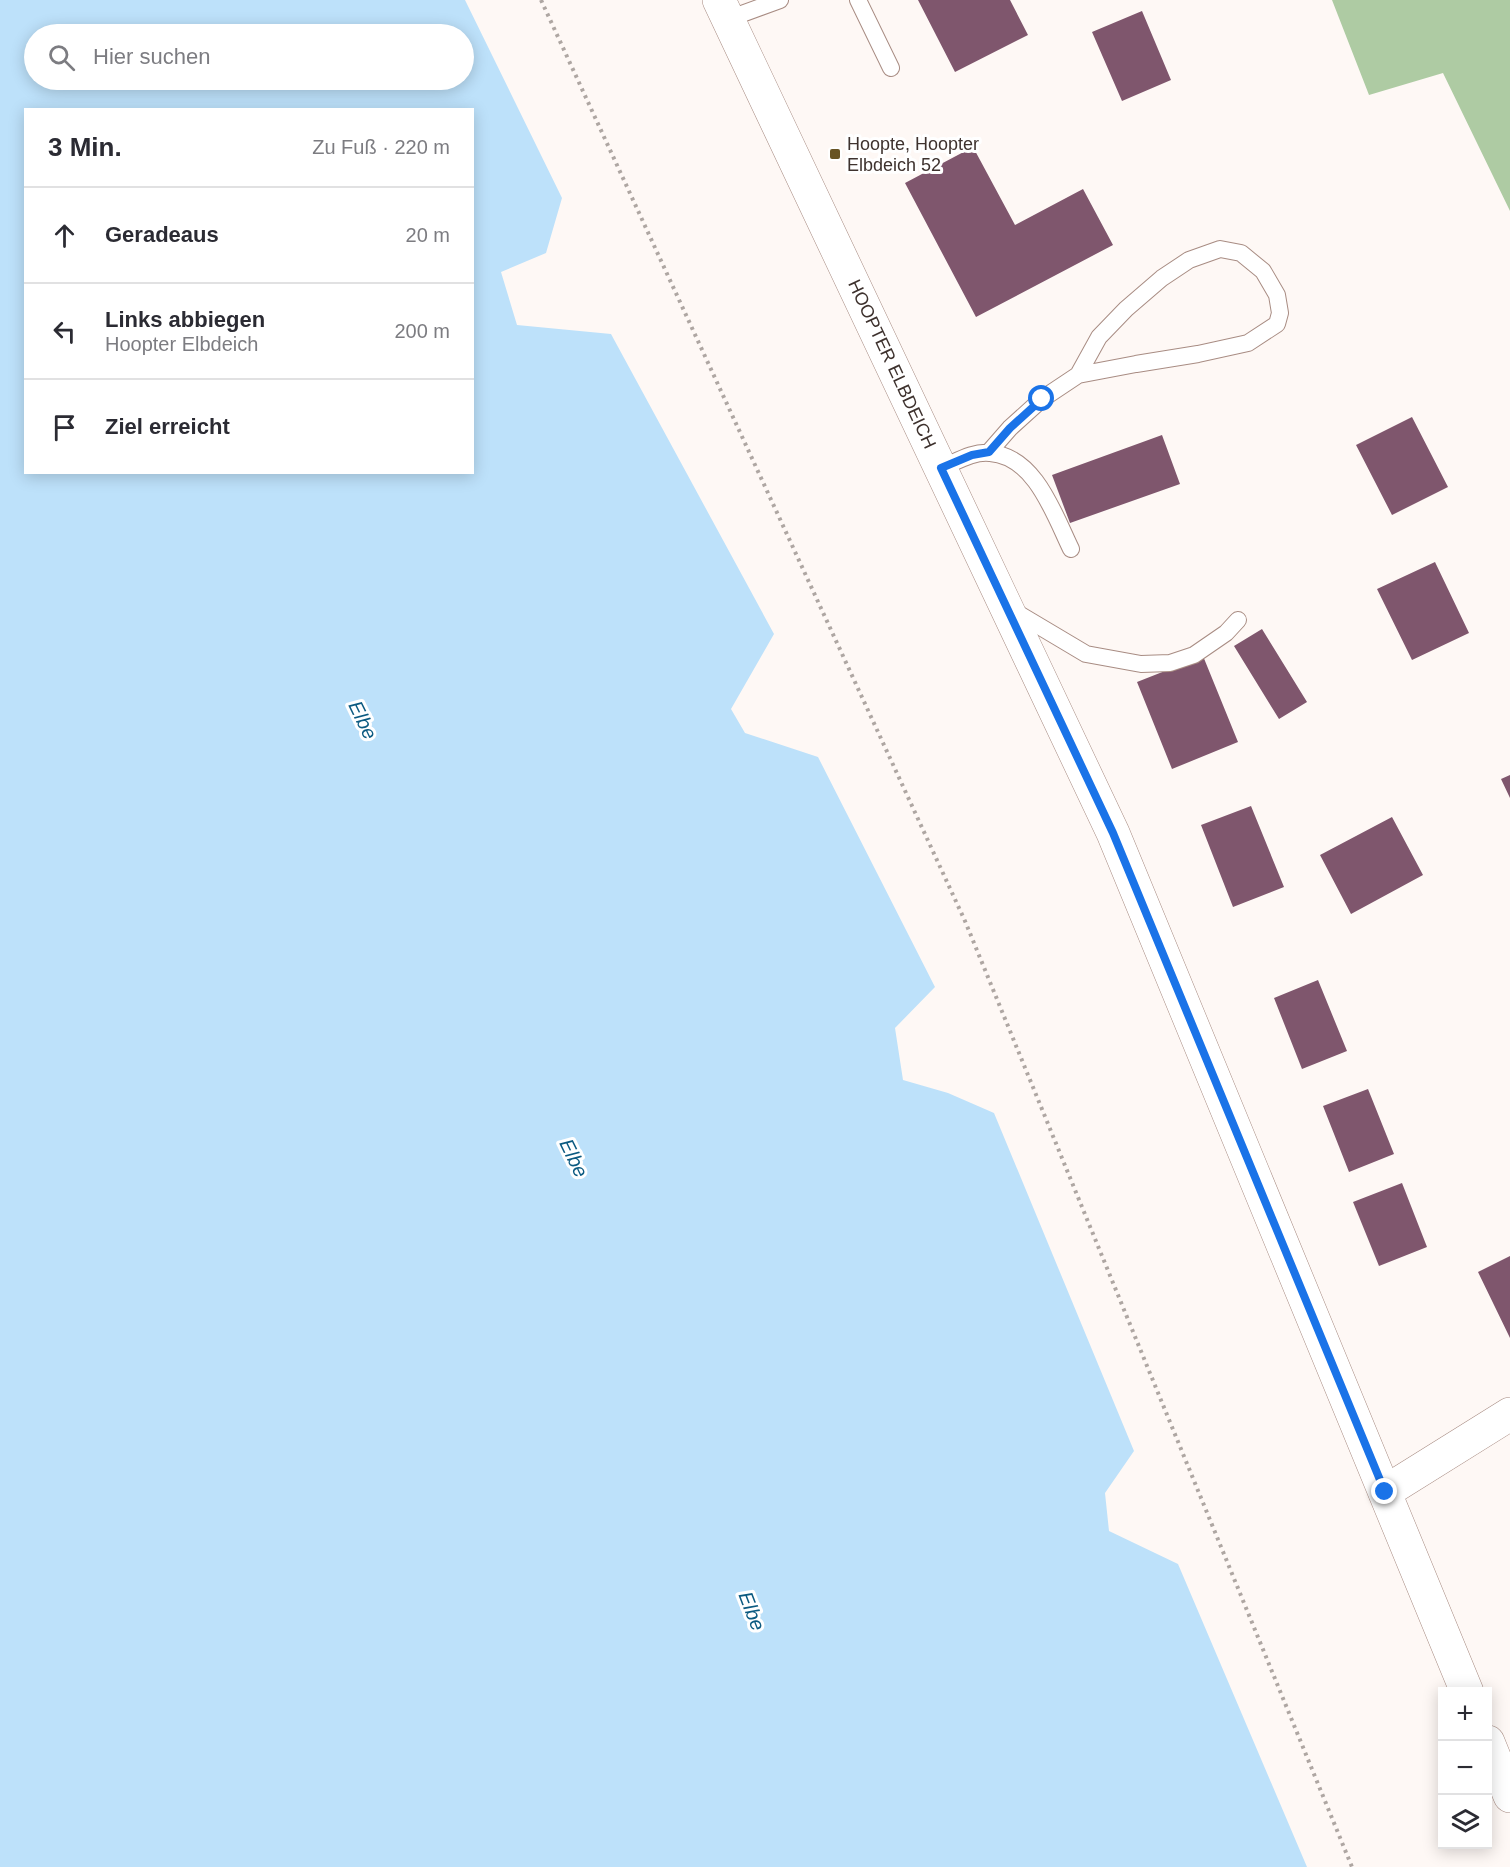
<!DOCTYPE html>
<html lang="de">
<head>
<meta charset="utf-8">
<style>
	body { margin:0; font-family:Arial,sans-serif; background:#f2f2f3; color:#2b2b33 }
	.controls { position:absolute; right:18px; bottom:18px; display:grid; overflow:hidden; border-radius:0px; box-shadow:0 3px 15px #0003 }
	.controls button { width:54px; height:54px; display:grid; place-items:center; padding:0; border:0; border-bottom:2px solid #e1e1e2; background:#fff; color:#2b2b33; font:30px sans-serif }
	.stop { position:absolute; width:18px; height:18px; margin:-14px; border:4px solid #1a73e8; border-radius:50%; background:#fff }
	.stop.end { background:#1a73e8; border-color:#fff; box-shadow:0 2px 6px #0008 }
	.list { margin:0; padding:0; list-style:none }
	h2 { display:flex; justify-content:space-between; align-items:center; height:78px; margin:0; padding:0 24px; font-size:26px }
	h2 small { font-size:20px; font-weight:400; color:#7c7c81 }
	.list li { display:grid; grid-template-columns:39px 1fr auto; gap:18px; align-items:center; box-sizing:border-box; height:96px; padding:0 24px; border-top:2px solid #e1e1e2 }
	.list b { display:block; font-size:22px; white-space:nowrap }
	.list p { margin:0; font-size:20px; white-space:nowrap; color:#7c7c81 }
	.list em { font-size:20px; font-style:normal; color:#7c7c81 }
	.icon { flex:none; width:33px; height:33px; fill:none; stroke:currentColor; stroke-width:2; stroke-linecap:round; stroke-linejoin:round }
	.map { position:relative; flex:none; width:1510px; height:1867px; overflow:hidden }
	.search { position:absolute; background:#fff; box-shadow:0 3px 15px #0003; left:24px; top:24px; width:450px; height:66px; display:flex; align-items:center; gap:15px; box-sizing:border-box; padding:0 21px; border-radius:33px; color:#7c7c81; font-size:22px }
	.panel { position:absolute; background:#fff; box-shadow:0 3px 15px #0003; left:24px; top:108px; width:450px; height:366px; border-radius:0px }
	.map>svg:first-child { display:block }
	.forest { fill:#aecba3 }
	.water { fill:#bde1fa; fill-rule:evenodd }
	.building { fill:#7f566d }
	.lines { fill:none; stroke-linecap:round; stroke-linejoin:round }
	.lane-casing { stroke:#a88c83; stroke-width:18 }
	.street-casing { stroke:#a88c83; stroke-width:34 }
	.secondary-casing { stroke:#a88c83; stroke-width:34 }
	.path { stroke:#aea6a2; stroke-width:4; stroke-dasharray:3 4.5; stroke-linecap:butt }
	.lane { stroke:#fff; stroke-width:16 }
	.street { stroke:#fff; stroke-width:33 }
	.secondary { stroke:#fff; stroke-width:33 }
	.route { stroke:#1a73e8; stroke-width:8 }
	.poi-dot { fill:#685322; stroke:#fff; stroke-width:2 }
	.labels { text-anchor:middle; stroke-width:6; stroke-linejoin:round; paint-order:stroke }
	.poi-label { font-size:18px; fill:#3e322e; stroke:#fff; text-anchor:start }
	.street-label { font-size:18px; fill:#3e322e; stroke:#fff }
	.water-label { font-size:20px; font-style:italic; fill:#0b5a81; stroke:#fff }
</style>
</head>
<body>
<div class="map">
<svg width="1510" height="1867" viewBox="0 0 1510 1867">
	<rect width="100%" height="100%" fill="#fef8f5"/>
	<!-- forest -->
	<path class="forest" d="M1332 0H1510V211L1443 73 1369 95Z"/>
	<!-- water -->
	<path class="water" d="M0 0H465L562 198 546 253 501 272 517 325 611 334 774 634 731 709 745 733 818 757 935 987 895 1028 903 1080 948 1093 994 1113 1134 1451 1105 1493 1109 1531 1178 1564 1307 1867H0ZM34 34H464V80H34ZM26 110H472V472H26Z"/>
	<!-- building -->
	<path class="building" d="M918 0H1010L1028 35 955 72Z
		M1142 11 1171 80 1122 101 1092 32Z
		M973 147 1015 225 1083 189 1113 245 976 317 905 183Z
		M1412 417 1448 487 1392 515 1356 445Z
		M1162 435 1180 484 1070 523 1052 475Z
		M1435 562 1469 633 1412 660 1377 589Z
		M1262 629 1307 702 1279 719 1234 646Z
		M1203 656 1238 742 1172 769 1137 682Z
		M1510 775V798L1501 779Z
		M1251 806 1284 887 1233 907 1201 825Z
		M1392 817 1423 875 1351 914 1320 855Z
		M1318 980 1347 1051 1302 1069 1274 998Z
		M1368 1089 1394 1154 1349 1172 1323 1106Z
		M1402 1183 1427 1247 1379 1266 1353 1202Z
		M1510 1256V1338L1478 1272Z"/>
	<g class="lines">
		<!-- lane casing -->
		<g class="lane-casing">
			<path id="lane" d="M858 0 891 68
				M728 19 780 0
				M989 452 1010 428 1042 399 1078 375 1099 337 1126 309 1162 278 1189 260 1220 249 1241 253 1263 271 1277 295 1280 313 1277 324 1248 343 1198 354 1136 364 1078 375
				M941 468C956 462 973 451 990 453 1035 456 1054 514 1071 549
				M1012 610 1086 654 1141 664 1170 663 1194 655 1226 633 1238 620"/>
		</g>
		<!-- street casing -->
		<g class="street-casing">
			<path id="street" d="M1385 1492 1510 1414"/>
		</g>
		<!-- secondary casing -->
		<g class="secondary-casing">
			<path id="secondary" d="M719 0 1113 833 1467 1692
				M1488 1742 1510 1796"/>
		</g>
		<!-- path -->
		<path class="path" d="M541 0 965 921 1352 1867"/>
		<!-- lane -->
		<use href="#lane" class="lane"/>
		<!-- street -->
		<use href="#street" class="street"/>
		<!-- secondary -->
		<use href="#secondary" class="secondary"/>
	</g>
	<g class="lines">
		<!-- route -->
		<path class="route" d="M1042 399 1010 428 989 452 972 455 941 468 1113 833 1385 1492"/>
	</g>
	<!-- markers -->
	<rect class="poi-dot" x="829" y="148" width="12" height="12" rx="3"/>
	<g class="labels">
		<!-- poi labels -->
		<g class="poi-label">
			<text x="847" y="150">Hoopte, Hoopter<tspan x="847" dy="21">Elbdeich 52</tspan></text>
		</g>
		<!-- street labels -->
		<g class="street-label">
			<text transform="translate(892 364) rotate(65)" y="6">HOOPTER ELBDEICH</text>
		</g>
		<!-- water labels -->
		<g class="water-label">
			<text transform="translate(363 720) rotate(64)" y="7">Elbe</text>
			<text transform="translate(574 1158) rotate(64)" y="7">Elbe</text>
			<text transform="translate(752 1611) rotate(69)" y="7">Elbe</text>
		</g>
	</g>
</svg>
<div class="controls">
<button>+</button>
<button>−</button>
<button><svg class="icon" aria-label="layers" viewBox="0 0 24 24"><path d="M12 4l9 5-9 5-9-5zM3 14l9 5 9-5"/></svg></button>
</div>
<div class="stop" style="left:1042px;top:399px"></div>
<div class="stop end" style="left:1385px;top:1492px"></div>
<div class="search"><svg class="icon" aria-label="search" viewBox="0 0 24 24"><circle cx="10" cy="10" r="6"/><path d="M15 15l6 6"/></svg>Hier suchen</div>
<section class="panel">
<h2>3 Min.<small>Zu Fuß · 220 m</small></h2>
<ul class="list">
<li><svg class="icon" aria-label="ahead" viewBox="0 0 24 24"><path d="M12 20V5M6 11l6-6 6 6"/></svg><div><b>Geradeaus</b></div><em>20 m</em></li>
<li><svg class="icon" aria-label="left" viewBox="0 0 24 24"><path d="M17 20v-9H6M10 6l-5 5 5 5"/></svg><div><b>Links abbiegen</b><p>Hoopter Elbdeich</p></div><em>200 m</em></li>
<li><svg class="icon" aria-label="arrive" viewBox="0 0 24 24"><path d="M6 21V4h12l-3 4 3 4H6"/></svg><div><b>Ziel erreicht</b></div></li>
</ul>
</section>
</div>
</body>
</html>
